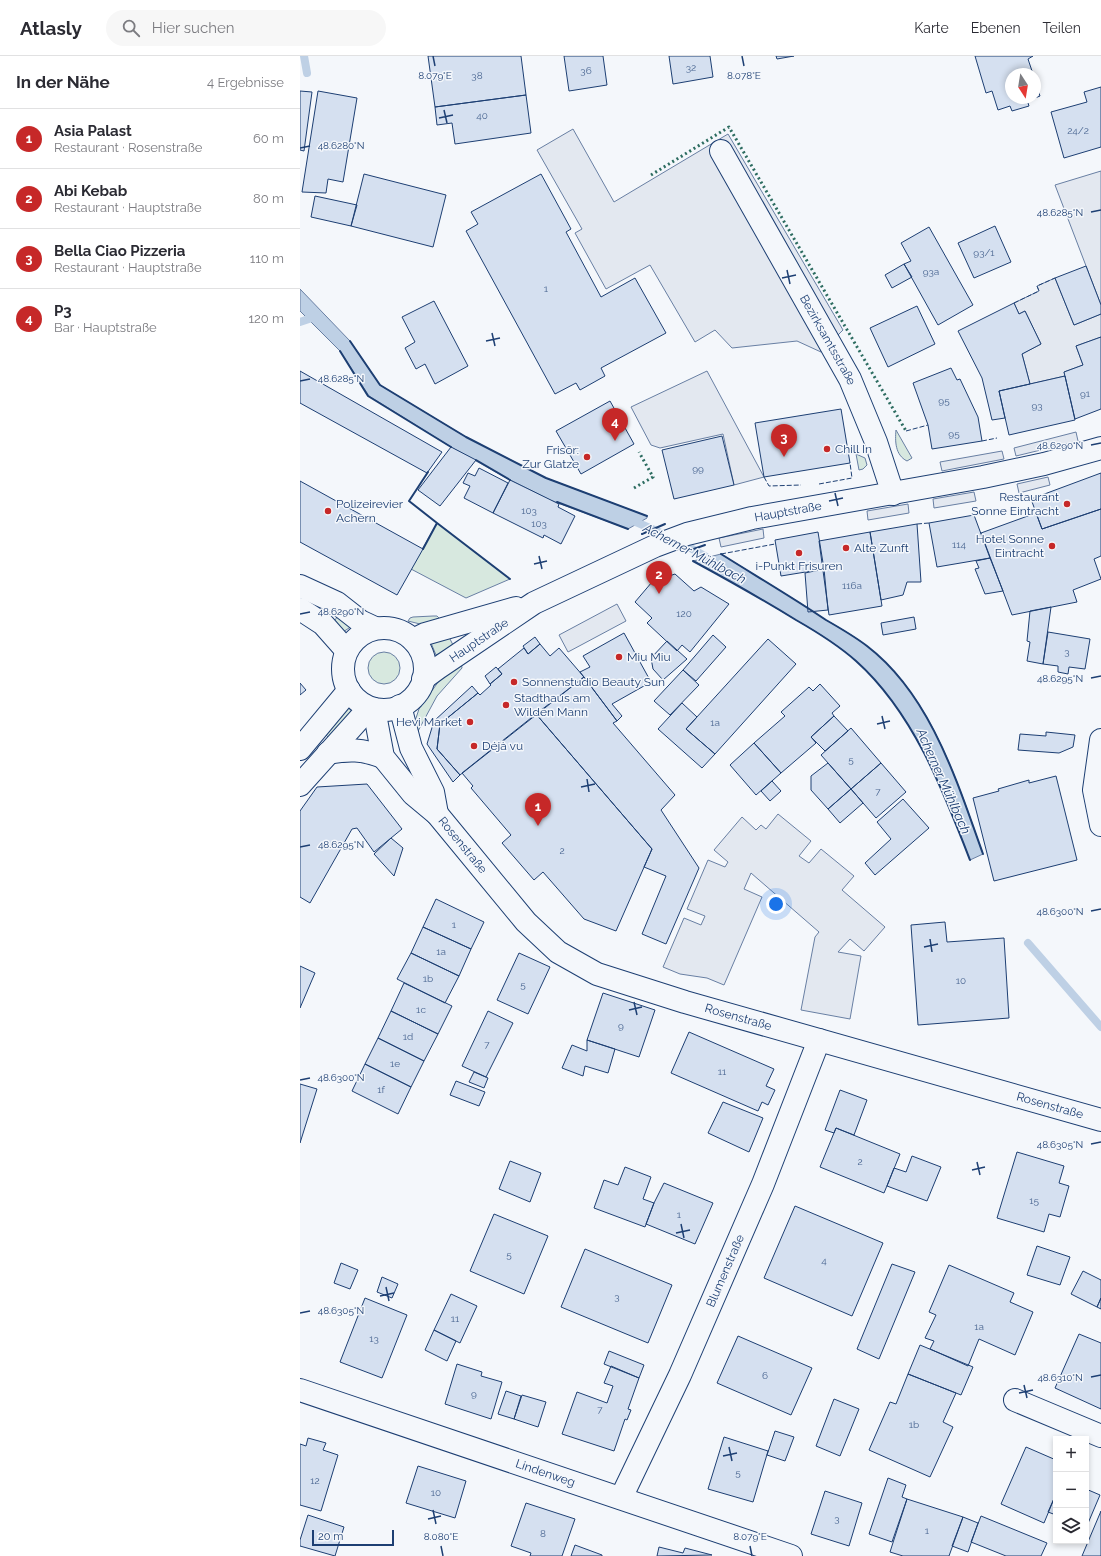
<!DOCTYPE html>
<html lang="de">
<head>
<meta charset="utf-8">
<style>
	body { margin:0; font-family:Raleway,sans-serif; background:#f7f7f7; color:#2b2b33 }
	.controls { position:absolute; right:12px; bottom:12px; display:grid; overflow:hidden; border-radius:0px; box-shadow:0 2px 6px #0003 }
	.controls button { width:36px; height:36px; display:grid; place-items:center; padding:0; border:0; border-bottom:1px solid #e1e1e2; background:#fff; color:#2b2b33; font:20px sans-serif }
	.compass { position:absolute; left:705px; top:12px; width:36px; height:36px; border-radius:50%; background:#fff; box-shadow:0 2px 6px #0003; rotate:168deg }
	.scale { position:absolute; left:12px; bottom:10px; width:82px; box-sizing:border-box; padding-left:4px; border:2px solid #1d3f73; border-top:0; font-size:11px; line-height:14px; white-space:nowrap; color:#1d3f73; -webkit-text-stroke:3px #f4f7fb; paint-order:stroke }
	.you { position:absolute; left:476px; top:848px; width:14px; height:14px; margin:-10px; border:3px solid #fff; border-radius:50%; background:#1a73e8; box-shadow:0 0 0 6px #1a73e833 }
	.badge { display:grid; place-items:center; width:26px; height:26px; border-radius:50%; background:#c62828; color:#fff; font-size:13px; font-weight:700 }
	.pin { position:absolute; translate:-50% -33px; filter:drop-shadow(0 1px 2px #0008) }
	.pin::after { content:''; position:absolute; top:21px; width:14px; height:12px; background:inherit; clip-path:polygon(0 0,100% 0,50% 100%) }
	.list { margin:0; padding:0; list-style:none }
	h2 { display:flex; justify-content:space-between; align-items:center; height:52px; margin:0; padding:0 16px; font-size:17px }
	h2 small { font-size:13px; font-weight:400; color:#7c7c81 }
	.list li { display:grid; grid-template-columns:26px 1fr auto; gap:12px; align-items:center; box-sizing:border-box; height:60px; padding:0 16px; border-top:1px solid #e1e1e2 }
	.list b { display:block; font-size:15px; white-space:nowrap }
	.list p { margin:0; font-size:13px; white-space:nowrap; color:#7c7c81 }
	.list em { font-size:13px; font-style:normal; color:#7c7c81 }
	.icon { flex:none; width:22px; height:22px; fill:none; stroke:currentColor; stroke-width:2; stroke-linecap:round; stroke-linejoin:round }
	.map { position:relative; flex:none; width:801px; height:1500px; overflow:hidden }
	header { display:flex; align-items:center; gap:24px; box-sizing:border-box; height:56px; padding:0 20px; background:#fff; border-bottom:1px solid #e1e1e2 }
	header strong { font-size:19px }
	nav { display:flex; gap:22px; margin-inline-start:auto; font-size:14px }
	.search { width:280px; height:36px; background:#f7f7f7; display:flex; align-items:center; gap:10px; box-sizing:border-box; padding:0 14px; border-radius:22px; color:#7c7c81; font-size:15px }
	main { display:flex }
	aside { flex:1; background:#fff }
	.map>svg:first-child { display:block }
	.green { fill:#d7e8df; stroke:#687fa3 }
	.parking { fill:#e3e8f0; stroke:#687fa3 }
	.water { fill:#bed0e5; stroke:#687fa3 }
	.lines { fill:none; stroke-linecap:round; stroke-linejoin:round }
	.stream { stroke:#bed0e5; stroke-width:8 }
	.building { fill:#d5e0f0; stroke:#1d3f73 }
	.minor-casing { stroke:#1d3f73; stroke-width:24 }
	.major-casing { stroke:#1d3f73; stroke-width:24 }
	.minor { stroke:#f4f7fb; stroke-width:22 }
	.major { stroke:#f4f7fb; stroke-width:22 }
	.hedge { stroke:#2c6c60; stroke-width:3; stroke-dasharray:2 3; stroke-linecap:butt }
	.fence { stroke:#1d3f73; stroke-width:1; stroke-dasharray:5 2; stroke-linecap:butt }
	.wall { stroke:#1d3f73; stroke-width:2 }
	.ticks { fill:none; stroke:#1d3f73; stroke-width:1.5 }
	.poi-dot { fill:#c62828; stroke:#f4f7fb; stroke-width:1.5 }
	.labels { text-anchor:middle; stroke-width:3; stroke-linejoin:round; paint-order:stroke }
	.number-label { font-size:10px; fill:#4b6792 }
	.street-label { font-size:12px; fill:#1d3f73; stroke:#f4f7fb }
	.poi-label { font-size:12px; fill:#1d3f73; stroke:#f4f7fb; text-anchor:start }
	.water-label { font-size:13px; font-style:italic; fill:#1d3f73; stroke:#f4f7fb }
	.ticks-label { font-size:10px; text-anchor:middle; fill:#1d3f73; stroke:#f4f7fb; stroke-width:3; stroke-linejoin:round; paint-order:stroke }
</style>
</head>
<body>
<header>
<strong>Atlasly</strong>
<div class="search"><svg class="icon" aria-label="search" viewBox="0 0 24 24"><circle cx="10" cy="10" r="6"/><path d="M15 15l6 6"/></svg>Hier suchen</div>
<nav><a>Karte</a><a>Ebenen</a><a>Teilen</a></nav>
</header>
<main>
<aside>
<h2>In der Nähe<small>4 Ergebnisse</small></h2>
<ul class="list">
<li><span class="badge">1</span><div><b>Asia Palast</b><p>Restaurant · Rosenstraße</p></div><em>60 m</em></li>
<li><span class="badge">2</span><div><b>Abi Kebab</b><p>Restaurant · Hauptstraße</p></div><em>80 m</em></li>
<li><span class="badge">3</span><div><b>Bella Ciao Pizzeria</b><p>Restaurant · Hauptstraße</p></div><em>110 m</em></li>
<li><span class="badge">4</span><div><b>P3</b><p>Bar · Hauptstraße</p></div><em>120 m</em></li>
</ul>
</aside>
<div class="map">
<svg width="801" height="1500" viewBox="0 0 801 1500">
	<rect width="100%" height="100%" fill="#f4f7fb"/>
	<!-- green -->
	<path class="green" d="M596 374 612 402 607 405C595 399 595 385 596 374Z
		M556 398 565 402 567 409 563 413 559 414Z
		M137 467 210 523 166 542 111 513Z
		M39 558 52 570 43 576 33 567Z
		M133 560H137L139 562 124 569 108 565 110 562 113 561Z
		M148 579 154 591 136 599 131 587Z
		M68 612a16 16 0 1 1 32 0a16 16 0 1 1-32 0Z
		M161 606 162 612 137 640 117 677 115 665 119 653 141 622Z
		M47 651 53 656 31 684 24 677Z"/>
	<!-- parking -->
	<path class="parking" d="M273 73 314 146 428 78 543 274 521 296 497 285 432 292 415 274 395 286 350 209 306 233 275 177 282 173 237 94Z
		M801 115V249L755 129Z
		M755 222 774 269 801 258V281L776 290 783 309 764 316 765 320 730 328 722 298 741 288 725 255 719 258 714 247 739 235 737 230Z
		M407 315 464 421 434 429 423 378 360 392 351 389 331 351Z
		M776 376 778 385 716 400 714 392Z
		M702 395 704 403 642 415 640 406Z
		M748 421 750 429 719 437 717 428Z
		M674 436 676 445 634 452 633 443Z
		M608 448 609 457 568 464 567 455Z
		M463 473 464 482 421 491 419 482Z
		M317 548 326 565 268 596 259 579Z
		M478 758 511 785 499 800 509 807 521 793 554 820 542 834 585 871 564 895 550 883 538 896 561 900 550 963 501 954 515 881 519 876 451 817 444 833 462 841 424 929 407 922 380 918 363 911 384 862 401 869 405 860 387 853 408 804 425 811 428 806 414 794 442 761 456 774 461 769 466 773Z"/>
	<!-- water -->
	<path class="water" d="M0 233 50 285 80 329 166 381 246 422 347 460V462L328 473 250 444 210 424 151 391 69 340 40 295 0 255Z
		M421 498C456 520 492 541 526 564 540 572 554 580 567 590 631 639 657 725 683 798L670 804C643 734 613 656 556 605 538 589 517 576 496 564 462 543 428 524 393 505Z"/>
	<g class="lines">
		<!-- stream -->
		<path class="stream" d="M4 0 7 17
			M0 266 18 260
			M329 463 375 483 415 506
			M728 887 801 971"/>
	</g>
	<!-- building -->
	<path class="building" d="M128 0H221L226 39 135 51Z
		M264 0H303L307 29 269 35Z
		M369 0H410L413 21 373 28Z
		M476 0H494L477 3Z
		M675 0H733L728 3 733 18H711V42H734L727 44 729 50 712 55 710 50 698 54 692 35 686 37Z
		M735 26 740 40 735 42Z
		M801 31V91L764 102 751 56 787 46 784 36Z
		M0 35 12 36 4 95 0 94Z
		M18 35 57 42 43 126 28 123 26 137 2 136Z
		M226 39 231 77 155 88 152 67 137 69 135 51Z
		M64 118 146 139 133 191 51 170Z
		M241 118 271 173 266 176 301 241 335 222 366 277 301 312 305 320 280 334 276 327 255 338 166 175 178 168 171 156Z
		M15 140 57 149 51 170 11 161Z
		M695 170 711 206 674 222 658 187Z
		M629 171 673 249 638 269 604 208 611 205 601 187Z
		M604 208 612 221 592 232 585 219Z
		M786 210 801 249V258L774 269 755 222Z
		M134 245 168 310 135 328 125 308 116 313 105 292 115 286 102 261Z
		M714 247 719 258 725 255 741 288 722 298 730 328 699 335 705 362 692 364 682 322 658 275Z
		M617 250 635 288 588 311 570 272Z
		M801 281V353L775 363 764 316 783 309 776 290Z
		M651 312 657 324 660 323 678 361 682 385 632 393 628 369 613 327Z
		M0 315 142 396 127 417 0 347Z
		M765 320 775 364 709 379 699 335Z
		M310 345 334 388 281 418 256 375Z
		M541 353 550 407 464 421 455 367Z
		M422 380 434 429 374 443 362 394Z
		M151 391 176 404 140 450 118 434Z
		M179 412 208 427 193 457 164 442 170 430 163 427 168 417 175 420Z
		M801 417V453L742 473 731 443Z
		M210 424 259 448 258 451 275 460 261 488 244 479 243 482 193 457Z
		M0 425 123 493 97 539 0 486Z
		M801 453V500L794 503 801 523 773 534 777 546 712 559 681 477 736 457 742 473Z
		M674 459 690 502 637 511 629 467Z
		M617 468 621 526H607L603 539 581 544 570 476Z
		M518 476 524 513 481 520 475 484Z
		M570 476 582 550 529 559 519 485Z
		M690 502 703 535 685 538 675 513 679 512 676 505Z
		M524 513 528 554 508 556 505 517Z
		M375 518 394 535 401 531 429 548 390 596 382 589 377 595 347 567 352 562 335 546 352 526Z
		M751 551 743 608 727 605 730 586 727 585 730 555Z
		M614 561 616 573 583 579 581 567Z
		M748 576 790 583 785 613 769 611 768 618 758 616V610L743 608Z
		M324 577 351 626 312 648 322 660 317 665 280 616 290 611 283 600Z
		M413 579 426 591 396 625 383 614Z
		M235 581 240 588 228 598 223 590Z
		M468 583 496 608 415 698 386 673Z
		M367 585 387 603 363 624 353 613 351 602Z
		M240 588 250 600 259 592 284 621 160 719 137 693 140 668 178 637 180 639 191 629 190 628 202 618 198 613 224 592 228 598Z
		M196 611 202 618 190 628 185 620Z
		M383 614 399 629 370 659 354 645Z
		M284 621 317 665 313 667 375 739 361 754 399 812 366 888 342 878 366 820 344 811 352 793 236 658Z
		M0 627 6 634 0 639Z
		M520 628 540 650 532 657 534 660 511 681 516 687 481 717 454 687 485 660 481 656 509 631 513 635Z
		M172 630 178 637 140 668 137 693 160 719 153 726 127 688 134 665Z
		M382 647 397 661 386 673 415 698 402 712 358 673Z
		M236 658 352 793 316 875 284 863 243 816 234 824 202 787 211 779 171 732 173 730 162 717Z
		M534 660 548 675 525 695 511 681Z
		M551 672 581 707 551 733 521 699Z
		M746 676 775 679 773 691 759 697 718 694 720 678 746 680Z
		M454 687 481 717 456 739 430 709Z
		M528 707 551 733 528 753 511 734V720Z
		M581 707 606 736 576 762 551 733Z
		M756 720 777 804 694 825 673 742 699 735 698 733 729 724V727Z
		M472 725 481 735 470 745 461 735Z
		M67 728 102 773 74 796 57 772 52 773 10 847 0 841V755L17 731Z
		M551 733 563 747 540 767 528 753Z
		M603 743 629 772 575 819 565 807 591 783 577 766Z
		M91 782 103 792 94 820 74 798Z
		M136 843 184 866 171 893 123 871Z
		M645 866 647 886 704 882 709 962 618 969 611 869Z
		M123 871 171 893 159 920 111 897Z
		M111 897 159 920 145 947 97 923Z
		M219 897 250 911 228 958 197 944Z
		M0 910 15 917 0 952Z
		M104 927 152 950 138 978 91 955Z
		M303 937 355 954 339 1001 287 984Z
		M91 955 138 978 124 1005 78 982Z
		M188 955 213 967 186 1021 162 1010Z
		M389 976 474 1013 466 1030 475 1034 468 1049 462 1046 458 1055 371 1017Z
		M78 982 124 1005 111 1031 65 1008Z
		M287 984 315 993 308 1017 285 1010 283 1020 262 1012 272 989 287 995Z
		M65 1008 111 1031 98 1058 52 1035Z
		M174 1016 188 1022 184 1032 169 1026Z
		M156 1025 185 1036 179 1050 150 1039Z
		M0 1028 17 1033 0 1087Z
		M540 1034 567 1044 554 1079 536 1072 534 1077 525 1074Z
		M423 1046 463 1062 449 1096 408 1077Z
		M536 1072 600 1098 584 1137 520 1111Z
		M717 1096 764 1110 759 1127 769 1130 760 1161 749 1158 744 1176 697 1162Z
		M612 1100 641 1111 627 1145 587 1130 594 1112 606 1116Z
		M210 1105 241 1117 230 1146 199 1133Z
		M325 1111 351 1121 343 1143 354 1147 345 1171 294 1152 304 1124 318 1129Z
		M364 1127 413 1147 395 1188 346 1168 354 1147Z
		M495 1150 583 1187 552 1260 464 1222Z
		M194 1158 248 1180 224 1238 170 1215Z
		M737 1190 770 1201 760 1229 727 1219Z
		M285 1193 372 1229 348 1287 261 1251Z
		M41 1207 58 1214 50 1233 34 1227Z
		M592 1208 615 1216 579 1303 557 1293Z
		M649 1209 714 1237 710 1246 733 1256 715 1299 679 1283 668 1310 630 1293 634 1285 625 1282 636 1259 629 1256Z
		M783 1215 801 1224V1242L797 1251 771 1238Z
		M82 1221 98 1228 92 1242 77 1236Z
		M151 1238 177 1250 160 1287 134 1274Z
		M65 1242 107 1259 82 1322 40 1306Z
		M801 1242V1253L797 1251Z
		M134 1274 156 1285 147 1305 125 1294Z
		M779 1278 801 1287V1353L755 1332Z
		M438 1280 512 1312 491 1359 417 1327Z
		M620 1289 673 1311 661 1339 608 1318Z
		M309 1295 344 1309 339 1322 304 1308Z
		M157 1308 182 1316 181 1320 202 1326 191 1363 145 1348Z
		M311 1310 339 1322 328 1353 331 1354 327 1364 325 1363 314 1395 262 1378 277 1336 307 1347 313 1330 304 1327Z
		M608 1318 656 1337 643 1366 653 1371 630 1421 569 1394 590 1346 596 1348Z
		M206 1335 221 1340 214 1363 198 1358Z
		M222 1339 246 1346 238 1371 214 1363Z
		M534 1343 559 1353 540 1400 516 1390Z
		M475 1375 494 1381 485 1405 467 1399Z
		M424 1381 468 1395 453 1446 408 1433Z
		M8 1382 26 1387 23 1394 38 1399 21 1455 0 1449V1388L6 1390Z
		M726 1391 756 1404V1438L744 1467 701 1448Z
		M118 1410 166 1425 155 1462 106 1447Z
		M588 1422 606 1429 602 1441 607 1443 592 1486 569 1478Z
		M786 1433 800 1439 786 1472Z
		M525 1435 562 1447 549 1490 511 1478Z
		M756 1438V1459L748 1456Z
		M607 1443 663 1461 649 1500H603L590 1496Z
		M226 1447 275 1463 262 1500H230L231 1497 211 1490Z
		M801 1455V1500H782Z
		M8 1459 44 1471 35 1500 0 1490V1484Z
		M681 1460 747 1487 741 1500H706L671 1486Z
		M663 1461 678 1467 668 1496 652 1490Z
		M275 1489 302 1499V1500H271Z
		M359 1491 383 1497 385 1492 412 1499 357 1500Z"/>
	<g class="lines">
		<!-- minor casing -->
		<g class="minor-casing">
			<g id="minor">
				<path id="s1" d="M421 95 550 323 576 386 593 438"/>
				<path d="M100 650 111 692 133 736 137 758"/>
				<path id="s2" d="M74 653 83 701 113 738 137 758 226 866 258 896 297 918 385 946 801 1064"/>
				<path d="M801 684 794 734 801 769"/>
				<path d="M0 693 49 634"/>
				<path d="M28 697C49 693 62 693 83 701"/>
				<path d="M0 729 69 652"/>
				<path id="s3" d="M0 1334 491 1500"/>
				<path d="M715 1344 801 1380"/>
				<path id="s4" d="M321 1442 380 1319 463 1128 519 984"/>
			</g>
		</g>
		<!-- major casing -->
		<g class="major-casing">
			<g id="major">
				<path d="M0 530 37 547 60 565 75 572"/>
				<path d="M0 553 23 568 46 594"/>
				<circle cx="84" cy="613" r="41"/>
				<path d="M113 584 125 578 216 552"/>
				<path id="s5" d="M123 623 138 612 234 547 355 490 387 478 452 462 683 421 744 408 801 392"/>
			</g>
		</g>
		<!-- minor -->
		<use href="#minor" class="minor"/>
		<!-- major -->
		<use href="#major" class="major"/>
		<!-- hedge -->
		<path class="hedge" d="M351 119 429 71 606 375
			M334 432 353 421 339 396"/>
		<!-- fence -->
		<path class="fence" d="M714 247 739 235 737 230 755 222
			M606 375 628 369
			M682 385 697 382
			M464 421 469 430 501 429
			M519 428 552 422 550 407
			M617 468 629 467
			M421 498 475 488"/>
		<!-- wall -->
		<path class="wall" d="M50 285 80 329 166 381 246 422 347 460
			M40 295 68 340 151 391
			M176 404 210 424
			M257 446 328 473
			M137 467 210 523
			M342 478 365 468
			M123 493 137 467 109 445 128 416
			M385 496 405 489
			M421 498C456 520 492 541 526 564 540 572 554 580 567 590 631 639 657 726 683 798
			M393 505C428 524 462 543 496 564 517 576 538 589 556 605 613 656 643 734 670 804"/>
	</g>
	<!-- ticks -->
	<path class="ticks" d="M133 0 135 10M442 0 444 10M144 54 147 67M139 62 153 59M0 92 10 90M791 156 801 154M487 214 490 228M482 222 496 219M192 277 195 290M186 285 200 282M0 325 10 323M791 389 801 387M535 437 538 450M529 445 543 442M239 500 242 513M234 508 247 505M0 558 10 556M791 622 801 620M582 660 585 673M577 668 590 665M287 723 289 736M281 731 295 728M0 791 10 789M791 855 801 853M630 883 632 896M624 891 638 888M334 946 337 959M329 954 342 951M0 1024 10 1022M791 1088 801 1086M677 1106 680 1119M672 1114 685 1111M381 1168 384 1182M376 1177 390 1174M86 1231 89 1245M80 1240 94 1237M0 1257 10 1255M791 1321 801 1319M724 1329 727 1342M719 1337 733 1334M429 1391 432 1405M423 1400 437 1397M133 1454 136 1468M128 1463 141 1460M141 1490 143 1500M450 1490 452 1500"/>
	<!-- markers -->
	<g class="poi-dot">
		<circle cx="527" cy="393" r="4"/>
		<circle cx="287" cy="401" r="4"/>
		<circle cx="767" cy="448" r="4"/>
		<circle cx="28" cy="455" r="4"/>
		<circle cx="752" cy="490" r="4"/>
		<circle cx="546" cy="492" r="4"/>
		<circle cx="499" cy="497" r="4"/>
		<circle cx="319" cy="601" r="4"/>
		<circle cx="214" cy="626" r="4"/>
		<circle cx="206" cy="649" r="4"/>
		<circle cx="170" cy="666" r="4"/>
		<circle cx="174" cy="690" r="4"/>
	</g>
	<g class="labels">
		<!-- number labels -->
		<g class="number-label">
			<text x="391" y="15">32</text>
			<text x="286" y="18">36</text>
			<text x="177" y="23">38</text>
			<text x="182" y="63">40</text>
			<text x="778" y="78">24/2</text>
			<text x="684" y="200">93/1</text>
			<text x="631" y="219">93a</text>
			<text x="246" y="236">1</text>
			<text x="785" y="341">91</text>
			<text x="644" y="348">95</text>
			<text x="737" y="353">93</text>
			<text x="654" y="381">95</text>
			<text x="398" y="416">99</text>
			<text x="229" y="458">103</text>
			<text x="239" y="471">103</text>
			<text x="659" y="492">114</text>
			<text x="552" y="533">116a</text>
			<text x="384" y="561">120</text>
			<text x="767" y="599">3</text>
			<text x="415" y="670">1a</text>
			<text x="551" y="707">5</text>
			<text x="578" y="739">7</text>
			<text x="262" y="798">2</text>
			<text x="154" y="872">1</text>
			<text x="141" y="899">1a</text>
			<text x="128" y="926">1b</text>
			<text x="661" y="928">10</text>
			<text x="223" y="932">5</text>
			<text x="121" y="957">1c</text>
			<text x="321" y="973">9</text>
			<text x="108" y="984">1d</text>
			<text x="187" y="992">7</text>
			<text x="95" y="1011">1e</text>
			<text x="422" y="1019">11</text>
			<text x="81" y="1037">1f</text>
			<text x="560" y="1109">2</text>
			<text x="734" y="1148">15</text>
			<text x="379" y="1162">1</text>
			<text x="209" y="1202">5</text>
			<text x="524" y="1208">4</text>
			<text x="317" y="1244">3</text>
			<text x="155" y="1266">11</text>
			<text x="679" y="1274">1a</text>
			<text x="74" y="1286">13</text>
			<text x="465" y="1323">6</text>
			<text x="174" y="1341">9</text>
			<text x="300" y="1357">7</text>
			<text x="614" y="1372">1b</text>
			<text x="438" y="1420">5</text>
			<text x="15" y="1428">12</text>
			<text x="136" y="1440">10</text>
			<text x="537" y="1466">3</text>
			<text x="627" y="1478">1</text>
			<text x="243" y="1481">8</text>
		</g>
		<!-- street labels -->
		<g class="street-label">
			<text dy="4" stroke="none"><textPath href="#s1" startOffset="217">Bezirksamtsstraße</textPath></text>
			<text dy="4" stroke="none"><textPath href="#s5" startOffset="406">Hauptstraße</textPath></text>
			<text dy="4" stroke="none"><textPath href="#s5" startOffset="68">Hauptstraße</textPath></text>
			<text dy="4" stroke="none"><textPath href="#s2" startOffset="168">Rosenstraße</textPath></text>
			<text dy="4" stroke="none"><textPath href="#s2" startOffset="504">Rosenstraße</textPath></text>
			<text dy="4" stroke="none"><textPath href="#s2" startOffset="828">Rosenstraße</textPath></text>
			<text dy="4" stroke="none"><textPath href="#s4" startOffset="250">Blumenstraße</textPath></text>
			<text dy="4" stroke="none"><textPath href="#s3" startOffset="259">Lindenweg</textPath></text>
		</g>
		<!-- poi labels -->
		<g class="poi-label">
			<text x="535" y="397">Chill In</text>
			<text x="279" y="398" text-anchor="end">Frisör:<tspan x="279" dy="14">Zur Glatze</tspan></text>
			<text x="759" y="445" text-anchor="end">Restaurant<tspan x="759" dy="14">Sonne Eintracht</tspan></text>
			<text x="36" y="452">Polizeirevier<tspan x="36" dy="14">Achern</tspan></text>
			<text x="744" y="487" text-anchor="end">Hotel Sonne<tspan x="744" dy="14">Eintracht</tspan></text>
			<text x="554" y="496">Alte Zunft</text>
			<text x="499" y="514" text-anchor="middle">i-Punkt Frisuren</text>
			<text x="327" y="605">Miu Miu</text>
			<text x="222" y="630">Sonnenstudio Beauty Sun</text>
			<text x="214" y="646">Stadthaus am<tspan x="214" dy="14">Wilden Mann</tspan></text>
			<text x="162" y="670" text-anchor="end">Hevi Market</text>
			<text x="182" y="694">Déjà vu</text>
		</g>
		<!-- water labels -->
		<g class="water-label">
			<text transform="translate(395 497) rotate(28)" y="5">Acherner Mühlbach</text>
			<text transform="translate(644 725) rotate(66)" y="5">Acherner Mühlbach</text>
		</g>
	</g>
	<g class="ticks-label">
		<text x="135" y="23">8.079°E</text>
		<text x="444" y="23">8.078°E</text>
		<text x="41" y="93">48.6280°N</text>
		<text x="760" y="160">48.6285°N</text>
		<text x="41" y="326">48.6285°N</text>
		<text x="760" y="393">48.6290°N</text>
		<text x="41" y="559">48.6290°N</text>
		<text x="760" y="626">48.6295°N</text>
		<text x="41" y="792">48.6295°N</text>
		<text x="760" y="859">48.6300°N</text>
		<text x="41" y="1025">48.6300°N</text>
		<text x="760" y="1092">48.6305°N</text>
		<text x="41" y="1258">48.6305°N</text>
		<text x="760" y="1325">48.6310°N</text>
		<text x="141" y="1484">8.080°E</text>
		<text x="450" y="1484">8.079°E</text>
	</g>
</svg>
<div class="controls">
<button>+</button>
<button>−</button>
<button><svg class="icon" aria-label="layers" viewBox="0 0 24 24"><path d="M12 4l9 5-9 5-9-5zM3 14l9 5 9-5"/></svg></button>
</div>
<svg class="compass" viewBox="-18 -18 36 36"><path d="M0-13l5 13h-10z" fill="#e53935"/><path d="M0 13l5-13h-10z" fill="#7c7c81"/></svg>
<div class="scale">20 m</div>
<div class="you"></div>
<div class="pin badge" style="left:238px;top:770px">1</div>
<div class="pin badge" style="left:359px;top:538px">2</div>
<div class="pin badge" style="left:484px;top:401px">3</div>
<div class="pin badge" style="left:315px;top:385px">4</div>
</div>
</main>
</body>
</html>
